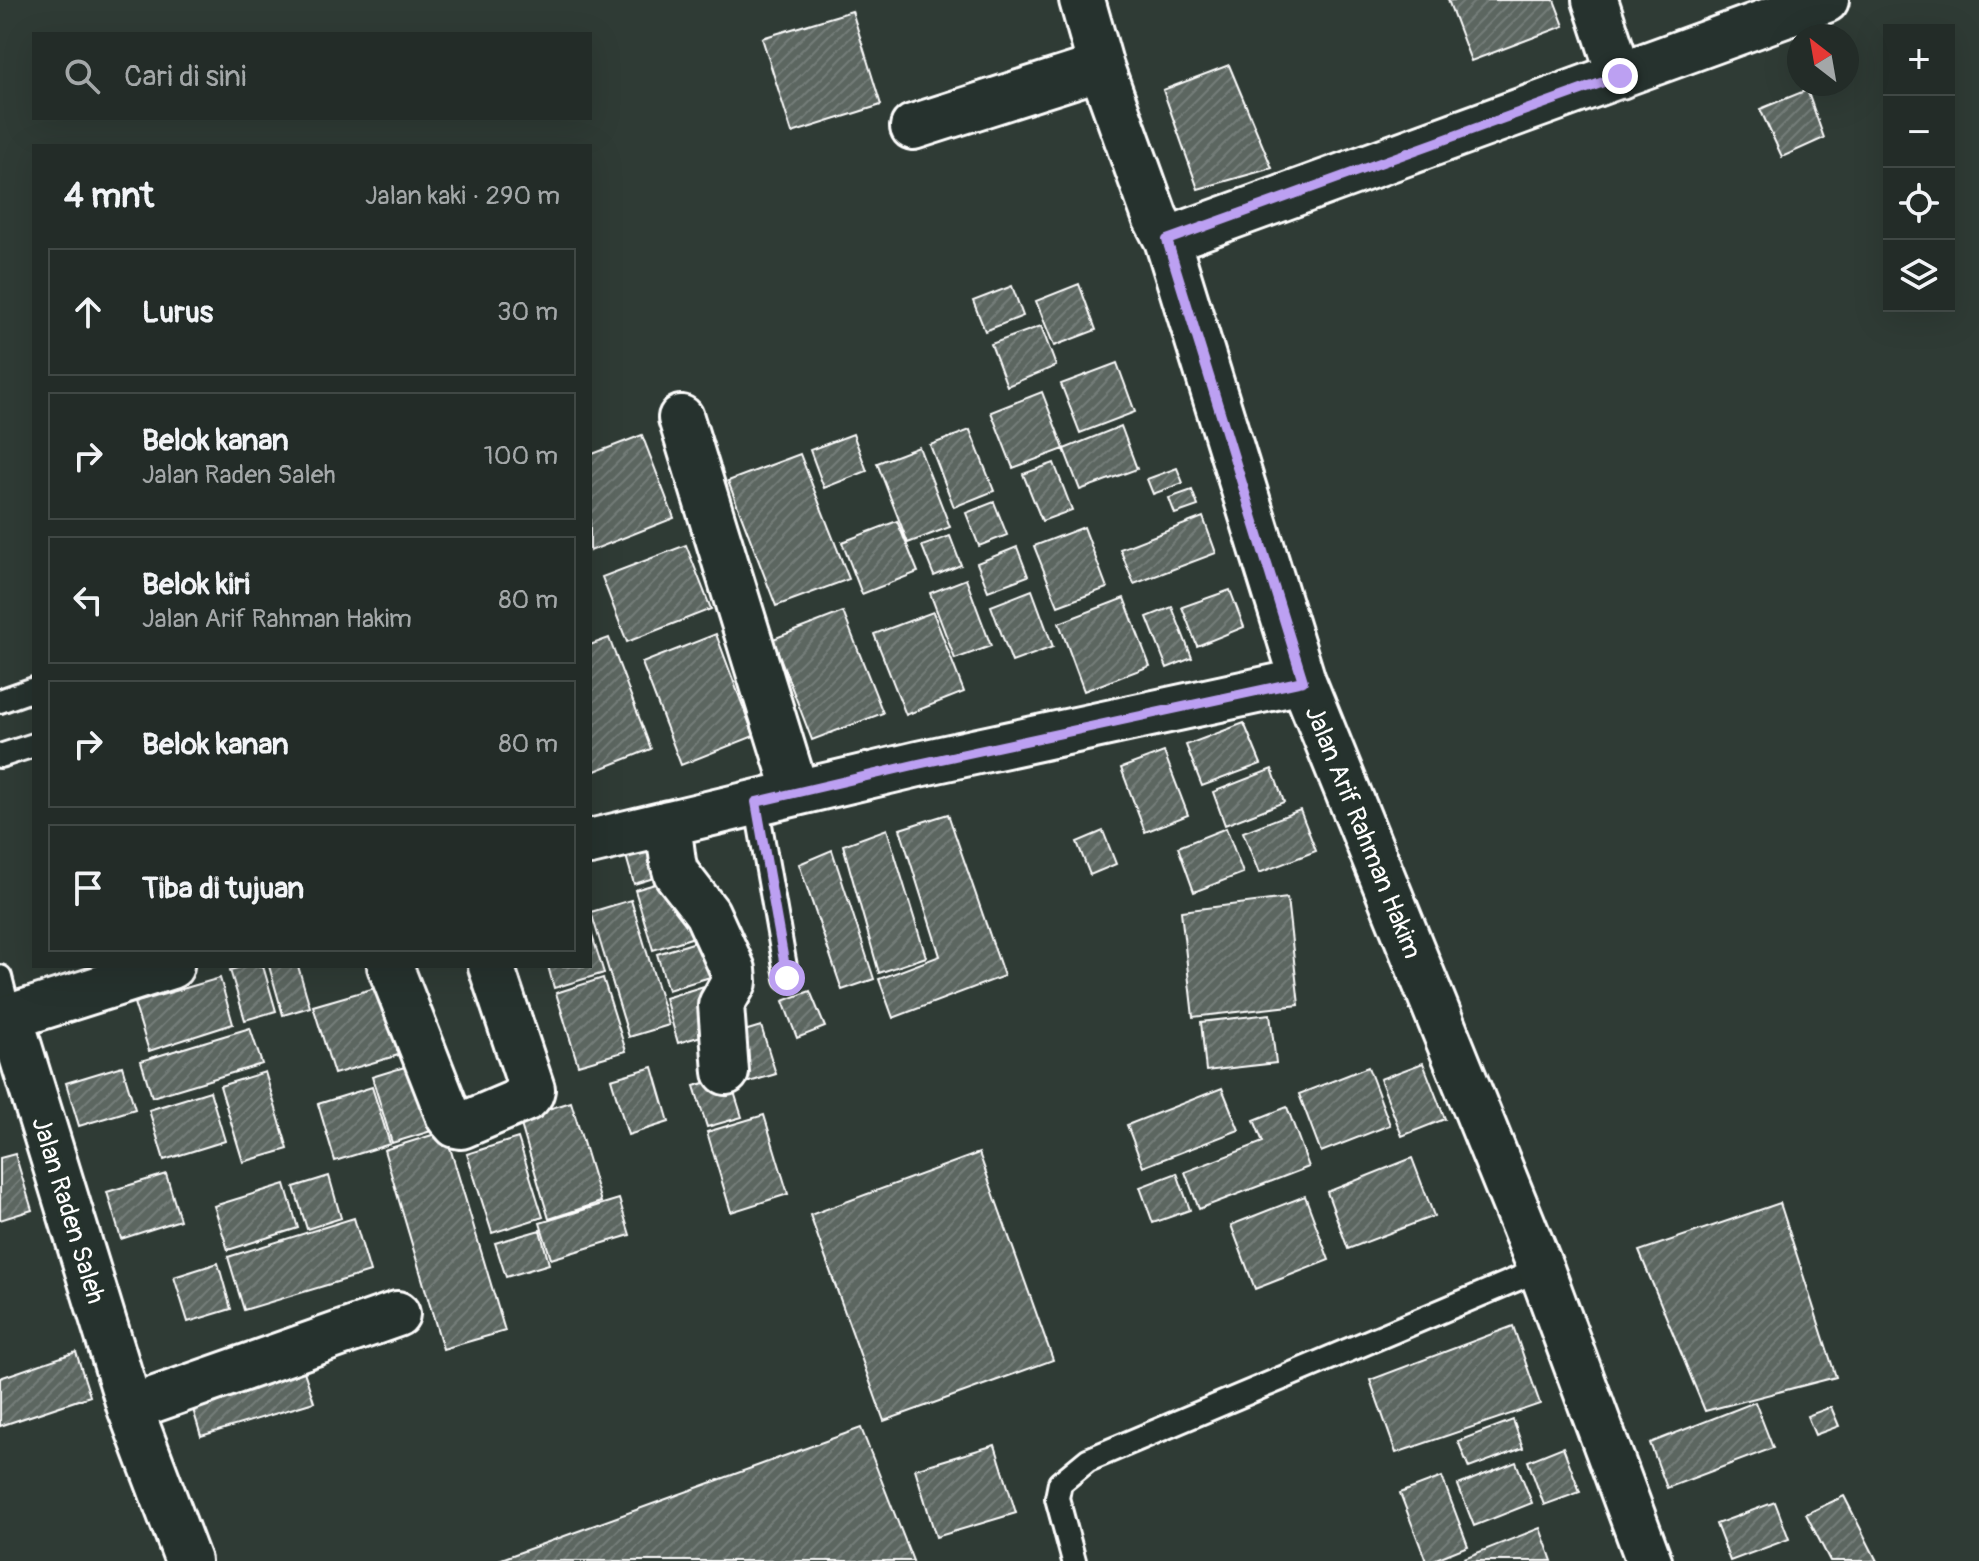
<!DOCTYPE html>
<html lang="id">
<head>
<meta charset="utf-8">
<style>
	body { margin:0; font-family:Pangolin,sans-serif; background:#2f3834; color:#f1f3f6 }
	.controls { position:absolute; right:24px; top:24px; display:grid; overflow:hidden; border-radius:0px; box-shadow:0 8px 32px #0002 }
	.controls button { width:72px; height:72px; display:grid; place-items:center; padding:0; border:0; border-bottom:2px solid #404845; background:#232c28; color:#f1f3f6; font:40px sans-serif }
	.compass { position:absolute; left:1787px; top:24px; width:72px; height:72px; border-radius:50%; background:#232c28; box-shadow:0 8px 32px #0002; rotate:329deg }
	.stop { position:absolute; width:24px; height:24px; margin:-18px; border:6px solid #bca0f2; border-radius:50%; background:#fff }
	.stop.end { background:#bca0f2; border-color:#fff; box-shadow:0 2px 8px #0008 }
	.list { margin:0; padding:0; list-style:none }
	h2 { display:flex; justify-content:space-between; align-items:center; height:104px; margin:0; padding:0 32px; font-size:34px }
	h2 small { font-size:26px; font-weight:400; color:#a3a7a8 }
	.list li { display:grid; grid-template-columns:52px 1fr auto; gap:24px; align-items:center; box-sizing:border-box; height:128px; margin:0 16px 16px; padding:0 16px; border:2px solid #404845; border-radius:0px }
	.list b { display:block; font-size:30px; white-space:nowrap }
	.list p { margin:0; font-size:26px; white-space:nowrap; color:#a3a7a8 }
	.list em { font-size:26px; font-style:normal; color:#a3a7a8 }
	.icon { flex:none; width:44px; height:44px; fill:none; stroke:currentColor; stroke-width:2; stroke-linecap:round; stroke-linejoin:round }
	.map { position:relative; flex:none; width:1979px; height:1561px; overflow:hidden }
	.search { position:absolute; background:#232c28; box-shadow:0 8px 32px #0002; left:32px; top:32px; width:560px; height:88px; display:flex; align-items:center; gap:20px; box-sizing:border-box; padding:0 28px; border-radius:0px; color:#a3a7a8; font-size:30px }
	.panel { position:absolute; background:#232c28; box-shadow:0 8px 32px #0002; left:32px; top:144px; width:560px; height:824px; border-radius:0px }
	.map>svg:first-child { display:block }
	.building { fill:url(#building-hatch); stroke:#fff; stroke-width:2 }
	.lines { fill:none; stroke-linecap:round; stroke-linejoin:round }
	.lane-casing { stroke:#fff; stroke-width:28 }
	.street-casing { stroke:#fff; stroke-width:50 }
	.lane { stroke:#26332d; stroke-width:22 }
	.street { stroke:#26332d; stroke-width:44 }
	.route { stroke:#bca0f2; stroke-width:10 }
	.labels { text-anchor:middle; stroke-width:7; stroke-linejoin:round; paint-order:stroke }
	.street-label { font-size:26px; fill:#fff; stroke:#26332d }
</style>
</head>
<body>
<div class="map">
<svg width="1979" height="1561" viewBox="0 0 1979 1561">
	<defs>
		<pattern id="building-hatch" width="6" height="6" patternUnits="userSpaceOnUse" patternTransform="scale(2)"><rect width="6" height="6" fill="#5b6661"/><path d="M-1 1l2-2M0 6l6-6M5 7l2-2" fill="none" stroke="#747d79"/></pattern>
	</defs>
	<rect width="100%" height="100%" fill="#2f3b35"/>
	<filter id="ink" filterUnits="userSpaceOnUse"><feTurbulence type="fractalNoise" baseFrequency=".0125" numOctaves="2"/><feDisplacementMap in="SourceGraphic" scale="16" xChannelSelector="R" yChannelSelector="G"/><feConvolveMatrix kernelMatrix="1 2 1 2 8 2 1 2 1" color-interpolation-filters="sRGB"/></filter>
	<g filter="url(#ink)">
		<!-- building -->
		<path class="building" d="M1448 0H1554L1564 26 1471 61Z
			M852 11 881 105 792 133 762 38Z
			M1229 65 1272 168 1198 189 1163 90Z
			M1807 90 1824 138 1782 157 1760 109Z
			M1079 284 1096 330 1054 346 1036 301Z
			M1012 286 1023 316 985 331 973 301Z
			M1041 326 1056 366 1007 386 991 344Z
			M1117 363 1135 412 1080 433 1061 384Z
			M1042 392 1064 449 1013 468 991 412Z
			M1121 426 1137 469 1080 490 1064 449Z
			M970 430 994 491 954 507 930 445Z
			M853 434 867 471 824 488 810 450Z
			M642 435 674 518 590 551V455Z
			M919 447 950 527 908 543 877 463Z
			M800 454 849 579 776 606 728 481Z
			M1054 463 1072 510 1042 521 1023 474Z
			M1177 468 1183 483 1153 494 1147 479Z
			M1192 490 1198 506 1175 514 1169 498Z
			M994 502 1007 535 979 546 966 513Z
			M1203 517 1216 553 1134 584 1120 549Z
			M897 521 918 572 862 594 842 542Z
			M1084 527 1107 588 1058 606 1034 546Z
			M950 536 961 565 934 576 922 546Z
			M686 545 711 609 627 642 602 577Z
			M1017 547 1028 576 988 591 977 563Z
			M966 579 991 646 955 659 930 593Z
			M1032 590 1053 647 1012 662 991 606Z
			M1230 590 1244 627 1197 646 1182 607Z
			M1124 598 1150 666 1084 691 1059 623Z
			M1172 607 1192 658 1167 668 1147 617Z
			M843 612 883 713 812 740 773 639Z
			M933 612 964 692 906 715 874 634Z
			M716 634 754 736 681 765 642 663Z
			M609 638 651 749 590 773V645Z
			M1244 723 1261 764 1202 786 1186 745Z
			M1164 752 1188 815 1145 832 1121 768Z
			M1272 769 1284 802 1225 825 1213 792Z
			M1300 810 1316 851 1259 873 1243 832Z
			M948 814 1004 976 893 1018 879 979 940 956 900 829Z
			M1226 828 1243 873 1194 892 1178 847Z
			M887 829 926 957 879 973 843 845Z
			M1103 831 1116 864 1090 875 1077 842Z
			M659 846 667 874 634 884 626 856Z
			M832 850 874 979 842 990 799 864Z
			M675 878 694 937 653 950 635 890Z
			M1287 898 1299 1005 1193 1017 1181 911Z
			M631 900 669 1025 629 1037 591 912Z
			M590 929 604 973 554 988 548 966H590Z
			M699 941 710 977 668 990 657 954Z
			M245 966H263L276 1011 245 1020 230 970Z
			M269 966H298L310 1007 283 1015Z
			M220 978 233 1024 149 1051 134 1003Z
			M603 978 626 1051 578 1065 556 993Z
			M382 986 402 1054 334 1074 313 1006Z
			M704 986 718 1031 678 1043 665 998Z
			M810 991 825 1027 797 1038 783 1001Z
			M1270 1014 1276 1063 1206 1071 1201 1022Z
			M761 1026 776 1074 746 1083 731 1035Z
			M250 1028 262 1064 152 1097 141 1061Z
			M1423 1063 1445 1119 1402 1136 1380 1079Z
			M411 1065 431 1131 392 1143 372 1077Z
			M122 1066 135 1109 79 1126 66 1083Z
			M653 1067 669 1122 628 1135 611 1079Z
			M1368 1067 1390 1125 1321 1152 1299 1094Z
			M265 1072 288 1149 243 1162 220 1086Z
			M729 1076 742 1117 707 1127 694 1086Z
			M372 1087 390 1144 335 1161 318 1104Z
			M1222 1088 1239 1130 1143 1167 1127 1125Z
			M210 1091 225 1141 164 1160 149 1110Z
			M571 1102 601 1202 549 1219 519 1118Z
			M1287 1107 1309 1167 1199 1209 1185 1172 1263 1142 1254 1120Z
			M764 1115 788 1194 731 1212 707 1132Z
			M445 1131 505 1331 443 1349 384 1150Z
			M518 1138 543 1217 492 1233 467 1154Z
			M979 1153 1053 1360 884 1421 810 1215Z
			M15 1154 32 1210 0 1220V1158Z
			M1412 1158 1434 1216 1348 1249 1327 1192Z
			M1177 1173 1190 1210 1153 1223 1140 1187Z
			M166 1174 180 1220 121 1239 107 1192Z
			M329 1176 341 1218 307 1229 294 1187Z
			M285 1184 298 1228 228 1250 214 1206Z
			M1305 1196 1329 1260 1255 1289 1231 1225Z
			M619 1199 630 1235 551 1259 540 1223Z
			M1780 1203 1836 1377 1705 1411 1639 1251Z
			M354 1218 370 1272 244 1310 228 1257Z
			M540 1230 549 1264 506 1277 495 1243Z
			M218 1263 231 1309 188 1322 174 1277Z
			M1513 1326 1540 1404 1396 1453 1370 1380Z
			M76 1352 90 1396 0 1426V1378Z
			M301 1362 314 1402 201 1436 189 1396Z
			M1755 1402 1773 1448 1667 1488 1650 1443Z
			M1831 1407 1839 1426 1815 1435 1807 1416Z
			M1513 1420 1523 1448 1469 1468 1458 1441Z
			M861 1428 913 1561H496Z
			M995 1445 1016 1513 936 1537 915 1469Z
			M1563 1447 1580 1492 1544 1505 1528 1461Z
			M1516 1462 1532 1503 1474 1526 1458 1485Z
			M1442 1477 1468 1546 1431 1561H1426L1400 1493Z
			M1844 1496 1877 1561H1830L1806 1514Z
			M1775 1502 1789 1539 1730 1561 1716 1524Z
			M1540 1528 1552 1561H1465L1464 1558Z"/>
		<g class="lines">
			<!-- lane casing -->
			<g class="lane-casing">
				<path id="lane" d="M0 701 34 689
					M0 756 34 745
					M756 802 787 978
					M0 977 10 1017
					M1074 1561 1057 1498 1060 1483 1088 1460 1541 1269"/>
			</g>
			<!-- street casing -->
			<g class="street-casing">
				<path id="street" d="M1082 0 1101 67 1155 217 1167 240 1303 681 1541 1269 1649 1561
					M1595 0 1620 76
					M913 127 1101 67
					M1167 240 1826 0
					M681 418 796 792
					M668 823 673 862 676 873 707 913 733 970 734 982 721 1005 726 1072
					M590 842 918 764 1303 681
					M390 966 449 1117 456 1125 461 1126 527 1098 531 1093 532 1089 491 966
					M10 1017 130 1408 188 1561
					M0 1020 171 966
					M130 1408 397 1314"/>
			</g>
			<!-- lane -->
			<use href="#lane" class="lane"/>
			<!-- street -->
			<use href="#street" class="street"/>
		</g>
	</g>
	<g class="lines" filter="url(#ink)">
		<!-- route -->
		<path class="route" d="M787 978 756 802 918 764 1303 681 1167 240 1620 76"/>
	</g>
	<g class="labels">
		<!-- street labels -->
		<g class="street-label">
			<text transform="translate(1364 832) rotate(68)" y="9">Jalan Arif Rahman Hakim</text>
			<text transform="translate(69 1210) rotate(73)" y="9">Jalan Raden Saleh</text>
		</g>
	</g>
</svg>
<div class="controls">
<button>+</button>
<button>−</button>
<button><svg class="icon" aria-label="locate" viewBox="0 0 24 24"><circle cx="12" cy="12" r="6"/><path d="M12 2v4M12 18v4M2 12h4M18 12h4"/></svg></button>
<button><svg class="icon" aria-label="layers" viewBox="0 0 24 24"><path d="M12 4l9 5-9 5-9-5zM3 14l9 5 9-5"/></svg></button>
</div>
<svg class="compass" viewBox="-18 -18 36 36"><path d="M0-13l5 13h-10z" fill="#e53935"/><path d="M0 13l5-13h-10z" fill="#a3a7a8"/></svg>
<div class="stop" style="left:787px;top:978px"></div>
<div class="stop end" style="left:1620px;top:76px"></div>
<div class="search"><svg class="icon" aria-label="search" viewBox="0 0 24 24"><circle cx="10" cy="10" r="6"/><path d="M15 15l6 6"/></svg>Cari di sini</div>
<section class="panel">
<h2>4 mnt<small>Jalan kaki · 290 m</small></h2>
<ul class="list">
<li><svg class="icon" aria-label="ahead" viewBox="0 0 24 24"><path d="M12 20V5M6 11l6-6 6 6"/></svg><div><b>Lurus</b></div><em>30 m</em></li>
<li><svg class="icon" aria-label="right" viewBox="0 0 24 24"><path d="M7 20v-9h11M14 6l5 5-5 5"/></svg><div><b>Belok kanan</b><p>Jalan Raden Saleh</p></div><em>100 m</em></li>
<li><svg class="icon" aria-label="left" viewBox="0 0 24 24"><path d="M17 20v-9H6M10 6l-5 5 5 5"/></svg><div><b>Belok kiri</b><p>Jalan Arif Rahman Hakim</p></div><em>80 m</em></li>
<li><svg class="icon" aria-label="right" viewBox="0 0 24 24"><path d="M7 20v-9h11M14 6l5 5-5 5"/></svg><div><b>Belok kanan</b></div><em>80 m</em></li>
<li><svg class="icon" aria-label="arrive" viewBox="0 0 24 24"><path d="M6 21V4h12l-3 4 3 4H6"/></svg><div><b>Tiba di tujuan</b></div></li>
</ul>
</section>
</div>
</body>
</html>
